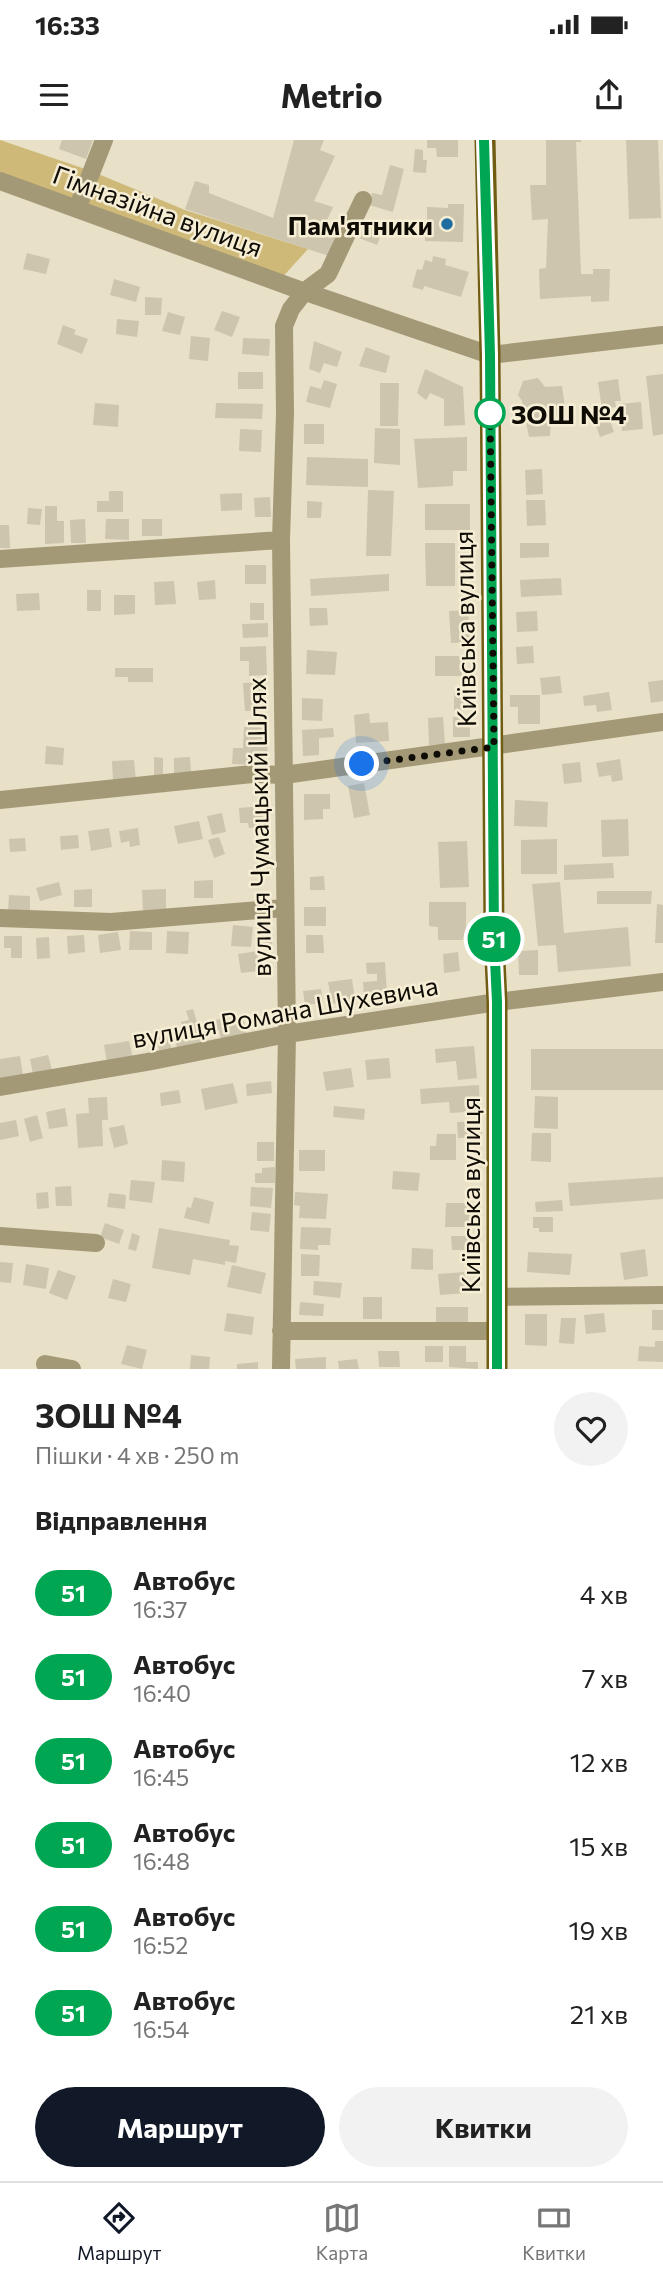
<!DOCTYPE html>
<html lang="uk">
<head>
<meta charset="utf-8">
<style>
  body { margin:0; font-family:Commissioner,sans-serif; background:#f2f2f2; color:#222; height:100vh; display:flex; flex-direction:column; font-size:26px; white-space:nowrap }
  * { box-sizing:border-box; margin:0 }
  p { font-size:23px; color:#767676 }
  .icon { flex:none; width:38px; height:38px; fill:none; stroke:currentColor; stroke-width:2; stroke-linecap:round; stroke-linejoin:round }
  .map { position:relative; height:1229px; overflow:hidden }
  .sheet { display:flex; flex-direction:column; background:#fff; flex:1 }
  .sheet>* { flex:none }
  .badge { padding:0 14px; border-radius:23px; font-size:24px; line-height:46px }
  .you { position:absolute; width:35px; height:35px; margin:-18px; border:5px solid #fff; border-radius:50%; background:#1a73e8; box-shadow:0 0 0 10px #1a73e833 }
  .map>.badge { position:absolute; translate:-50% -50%; box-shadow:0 0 0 4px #fff }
  h2 { padding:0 35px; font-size:26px; line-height:63px }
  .round { display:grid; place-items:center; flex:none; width:74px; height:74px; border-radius:37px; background:#f2f2f2 }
  .summary { display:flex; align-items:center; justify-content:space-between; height:119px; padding:0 35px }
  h1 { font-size:33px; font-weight:700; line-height:52px }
  .action { display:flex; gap:14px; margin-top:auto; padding:14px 35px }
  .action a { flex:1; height:80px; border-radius:42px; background:#111827; color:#fff; font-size:28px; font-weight:700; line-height:80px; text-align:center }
  .action a+a { background:#f2f2f2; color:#222 }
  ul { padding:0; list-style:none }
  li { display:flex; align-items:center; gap:21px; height:84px; padding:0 35px }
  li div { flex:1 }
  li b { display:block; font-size:26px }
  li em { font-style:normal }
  li .badge { min-width:77px; font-weight:700; text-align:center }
  .status { display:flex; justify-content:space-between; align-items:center; height:49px; padding:0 35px; background:#fff; direction:ltr }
  .status svg { height:19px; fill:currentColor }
  header { display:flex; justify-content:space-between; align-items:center; height:91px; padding:0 35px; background:#fff; font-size:32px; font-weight:700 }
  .tab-bar { display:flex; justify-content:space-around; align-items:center; height:98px; border-top:2px solid #e0e0e0; background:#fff; font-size:19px; color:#767676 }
  .tab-bar a { display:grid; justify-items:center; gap:4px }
  .tab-bar .active { color:#111827 }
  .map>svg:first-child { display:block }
  .green { fill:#ceb978 }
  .building { fill:#cdc5ad }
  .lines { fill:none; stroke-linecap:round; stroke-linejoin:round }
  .minor { stroke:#a49977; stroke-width:18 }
  .major { stroke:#715d12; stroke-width:21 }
  .line-casing { stroke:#fff; stroke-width:16 }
  .line { stroke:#00a651; stroke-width:10 }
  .walk { stroke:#0f0c05; stroke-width:7; stroke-dasharray:0 12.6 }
  .poi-dot { fill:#206da0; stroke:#f5edd4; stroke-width:2.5 }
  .stop-dot { fill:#fff; stroke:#00a651; stroke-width:3.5 }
  .labels { text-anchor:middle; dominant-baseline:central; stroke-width:5; stroke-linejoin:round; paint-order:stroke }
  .street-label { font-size:26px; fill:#0f0c05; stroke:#f5edd4 }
  .poi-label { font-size:26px; font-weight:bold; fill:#0f0c05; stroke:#f5edd4; text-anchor:end }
  .stop-label { font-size:26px; font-weight:bold; fill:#0f0c05; stroke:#f5edd4; text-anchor:start }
</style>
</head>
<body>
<div class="status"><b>16:33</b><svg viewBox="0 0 49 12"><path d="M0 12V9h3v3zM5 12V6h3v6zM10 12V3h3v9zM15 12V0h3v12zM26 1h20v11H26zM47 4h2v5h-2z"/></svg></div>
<header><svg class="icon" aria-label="menu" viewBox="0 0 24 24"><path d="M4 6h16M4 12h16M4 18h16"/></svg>Metrio<svg class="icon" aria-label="share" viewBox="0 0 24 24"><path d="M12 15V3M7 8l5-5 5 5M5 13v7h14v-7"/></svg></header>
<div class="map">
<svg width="663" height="1229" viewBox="0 0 663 1229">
  <rect width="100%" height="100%" fill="#e8e0c7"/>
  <path class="green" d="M 0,0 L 91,31 L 185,70 L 308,109 L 279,141 L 0,41 Z"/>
  <path class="building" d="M 62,0 L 93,0 L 86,19 L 59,9 Z
    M 294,0 L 324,0 L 320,10 L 335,16 L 314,61 L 333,67 L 322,92 L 339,96 L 332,117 L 185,69 L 195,41 L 209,45 L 209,53 L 273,78 Z
    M 427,0 L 458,0 L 458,17 L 437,17 L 436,8 L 427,8 Z
    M 546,0 L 581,0 L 581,2 L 576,2 L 581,134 L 593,134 L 593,129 L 610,129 L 609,161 L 591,162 L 591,156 L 540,159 L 539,129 L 546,128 L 548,79 L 532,80 L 530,45 L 546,45 Z
    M 626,0 L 658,0 L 661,78 L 629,79 Z
    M 415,9 L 423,10 L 423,20 L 427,20 L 426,33 L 413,32 Z
    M 390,25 L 404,29 L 393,72 L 369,65 L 372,53 L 382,55 Z
    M 448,64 L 464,64 L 463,102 L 425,101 L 425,88 L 432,88 L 432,80 L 427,80 L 427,67 L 448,68 Z
    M 364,85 L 382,92 L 377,105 L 359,98 Z
    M 27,113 L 50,119 L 46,134 L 23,129 Z
    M 433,116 L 446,119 L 445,125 L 469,132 L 461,157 L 424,146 L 423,150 L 412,147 L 417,129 L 422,130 L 425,120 L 432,122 Z
    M 114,139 L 140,147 L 136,162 L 110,155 Z
    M 145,157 L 162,158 L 161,175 L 145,175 Z
    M 222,171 L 240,177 L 232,197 L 214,190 Z
    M 168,172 L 185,177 L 180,195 L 162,191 Z
    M 117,179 L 139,181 L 137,197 L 116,194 Z
    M 63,185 L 76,190 L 74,194 L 88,199 L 82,214 L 57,204 Z
    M 191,196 L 210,198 L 208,221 L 189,219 Z
    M 243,198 L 270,199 L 269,216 L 242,214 Z
    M 314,201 L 342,212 L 337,227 L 324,223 L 320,233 L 309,229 Z
    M 366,207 L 390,216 L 386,233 L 359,226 Z
    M 425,229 L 463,247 L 465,285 L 444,286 L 444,259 L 430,253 L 426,260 L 417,253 Z
    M 238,232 L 263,232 L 263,249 L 238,249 Z
    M 663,234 L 663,294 L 653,296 L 646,236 Z
    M 538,238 L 545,247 L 562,246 L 566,275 L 551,278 L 550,296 L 529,297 L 522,261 L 518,255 L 523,241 Z
    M 618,239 L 621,261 L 615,261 L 616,267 L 602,269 L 598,242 Z
    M 324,240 L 337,244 L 330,268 L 306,262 L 310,246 L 321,249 Z
    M 380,243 L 399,243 L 398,286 L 380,286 Z
    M 641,262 L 643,289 L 622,291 L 620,264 Z
    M 95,263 L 119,265 L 118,287 L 93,285 Z
    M 216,263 L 263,264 L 262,279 L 215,278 Z
    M 608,275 L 614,292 L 600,297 L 594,280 Z
    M 304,284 L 324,284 L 324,304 L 304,304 Z
    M 375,288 L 400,289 L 400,325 L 374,323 Z
    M 240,289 L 262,290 L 261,312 L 239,311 Z
    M 467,297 L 467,331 L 453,331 L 453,346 L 418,348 L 414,299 Z
    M 307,317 L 368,319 L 368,347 L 306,345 Z
    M 542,329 L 543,354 L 526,355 L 525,330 Z
    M 368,350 L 394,351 L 391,416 L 366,416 Z
    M 109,351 L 123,351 L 123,372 L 97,372 L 97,361 L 109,361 Z
    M 242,353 L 242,370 L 221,371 L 220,354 Z
    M 270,357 L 271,377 L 255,377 L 254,358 Z
    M 526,360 L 545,360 L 546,385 L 527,386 Z
    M 307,361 L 322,362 L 321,378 L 307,378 Z
    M 425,364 L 470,364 L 470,390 L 425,390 Z
    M 45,366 L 57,366 L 57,381 L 64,381 L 64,403 L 45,404 Z
    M 28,368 L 42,369 L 40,385 L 27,384 Z
    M 85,379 L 86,403 L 71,403 L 70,380 Z
    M 106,379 L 129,379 L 129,400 L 105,399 Z
    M 142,379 L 162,379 L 162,396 L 142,396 Z
    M 0,385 L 9,385 L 10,408 L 0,408 Z
    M 425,403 L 455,403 L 455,446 L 426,446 Z
    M 520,403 L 549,403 L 549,417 L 520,418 Z
    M 245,425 L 266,425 L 266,444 L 245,444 Z
    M 389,434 L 389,451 L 311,456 L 310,439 Z
    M 561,438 L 562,455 L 521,457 L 520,440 Z
    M 215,440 L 216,459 L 199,460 L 197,442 Z
    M 174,441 L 176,464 L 155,465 L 154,442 Z
    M 87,450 L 101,450 L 101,471 L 87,471 Z
    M 39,453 L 40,470 L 17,471 L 16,454 Z
    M 114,455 L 135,455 L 135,474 L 114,475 Z
    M 250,463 L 264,463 L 264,480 L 250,480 Z
    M 309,468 L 327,468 L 328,485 L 310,486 Z
    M 468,470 L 470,502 L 451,503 L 449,471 Z
    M 537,471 L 538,491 L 517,492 L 516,472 Z
    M 268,483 L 268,497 L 243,498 L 242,484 Z
    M 266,506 L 267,535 L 249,536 L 249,521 L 240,521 L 240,507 Z
    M 533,506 L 534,523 L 517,524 L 516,507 Z
    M 307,510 L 337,512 L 335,535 L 306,534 Z
    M 435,516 L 462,516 L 462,536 L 435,536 Z
    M 115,528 L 153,528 L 153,542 L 128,542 L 128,537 L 115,537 Z
    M 560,536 L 562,553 L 542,555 L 540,538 Z
    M 663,540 L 663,561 L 651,563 L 648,542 Z
    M 263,542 L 264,570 L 245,571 L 243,543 Z
    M 473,552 L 474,569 L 454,570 L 454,553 Z
    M 609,552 L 612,570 L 597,572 L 596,565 L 584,566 L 583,556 Z
    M 510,555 L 540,555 L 540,584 L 518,584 L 518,567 L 510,567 Z
    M 302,558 L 323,559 L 322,581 L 302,580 Z
    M 369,573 L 370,583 L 388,582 L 389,601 L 356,603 L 354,575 Z
    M 443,577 L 445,604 L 429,605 L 428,578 Z
    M 453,577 L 470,577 L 470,597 L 453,597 Z
    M 244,587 L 268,588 L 267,625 L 232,624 L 233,608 L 243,608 Z
    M 333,588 L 334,597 L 319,598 L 319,615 L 303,616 L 302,590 Z
    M 46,606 L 64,608 L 63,625 L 45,624 Z
    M 154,617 L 163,618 L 163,635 L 154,635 Z
    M 190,617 L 191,632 L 174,633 L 174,618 Z
    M 620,619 L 623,640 L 612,642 L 611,635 L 599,637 L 596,623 Z
    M 134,620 L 136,640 L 113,641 L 112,621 Z
    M 580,622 L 582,642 L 564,644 L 562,624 Z
    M 364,643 L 370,675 L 354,678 L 348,646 Z
    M 304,654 L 330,654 L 330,669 L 323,669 L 323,679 L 304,680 Z
    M 515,660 L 548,662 L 547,687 L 514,686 Z
    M 261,666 L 263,678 L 257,678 L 258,687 L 249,688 L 248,683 L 240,683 L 239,668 Z
    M 222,673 L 226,692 L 212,695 L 207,676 Z
    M 628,679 L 629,716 L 602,717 L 601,680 Z
    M 199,681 L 203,699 L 178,704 L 174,686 Z
    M 109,688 L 112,707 L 91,711 L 88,691 Z
    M 138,688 L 140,705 L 130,707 L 129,701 L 121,703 L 119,691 Z
    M 78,695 L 79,708 L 61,710 L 60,696 Z
    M 219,697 L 225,714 L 214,718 L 208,700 Z
    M 25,698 L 26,711 L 10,712 L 9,699 Z
    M 557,699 L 557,734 L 521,734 L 521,700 Z
    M 467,701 L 469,747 L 440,748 L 438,702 Z
    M 613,723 L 614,738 L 564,740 L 564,725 Z
    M 324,736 L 325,750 L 310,750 L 310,737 Z
    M 213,740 L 213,758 L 194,758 L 194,741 Z
    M 59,742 L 62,755 L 40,761 L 36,748 Z
    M 560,742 L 564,793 L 628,787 L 631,826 L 558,832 L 556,805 L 538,806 L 532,744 Z
    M 92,749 L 92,767 L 74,767 L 74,750 Z
    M 166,749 L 166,772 L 143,773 L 142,750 Z
    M 597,751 L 652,751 L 651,764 L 597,764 Z
    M 9,755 L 30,756 L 30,772 L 8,772 Z
    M 429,762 L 466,762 L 466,800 L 438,800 L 438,787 L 429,786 Z
    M 657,764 L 663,765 L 663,803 L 655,803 Z
    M 304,767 L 326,767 L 326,786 L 304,786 Z
    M 233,785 L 253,787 L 251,807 L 231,806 Z
    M 257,788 L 273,790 L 272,805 L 255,803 Z
    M 130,791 L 152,792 L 152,810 L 129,810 Z
    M 167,791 L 189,792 L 188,814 L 166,813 Z
    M 118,792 L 121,810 L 100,813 L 98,795 Z
    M 84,795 L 85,812 L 68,814 L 67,796 Z
    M 306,795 L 323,795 L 324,813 L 306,813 Z
    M 4,796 L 22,796 L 22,818 L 11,818 L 11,808 L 4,808 Z
    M 49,797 L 50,818 L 37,819 L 36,798 Z
    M 538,810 L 538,835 L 519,835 L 518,811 Z
    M 257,811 L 259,831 L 241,833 L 238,814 Z
    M 458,812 L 460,831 L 444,833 L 443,814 Z
    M 385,822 L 387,855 L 364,856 L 363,842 L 377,841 L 377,834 L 367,834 L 366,823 Z
    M 352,839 L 355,860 L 332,864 L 328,842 Z
    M 321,849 L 323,863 L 305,865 L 303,851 Z
    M 193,869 L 204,905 L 178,912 L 174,895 L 183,892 L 181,882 L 189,880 L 186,871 Z
    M 228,878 L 229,883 L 244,881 L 247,896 L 221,901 L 219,890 L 216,890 L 214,880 Z
    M 168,895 L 172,911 L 160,914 L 156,898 Z
    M 129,901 L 133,919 L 107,923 L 104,905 Z
    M 474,906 L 477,938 L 458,940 L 456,921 L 436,923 L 435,909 Z
    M 531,909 L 663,909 L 663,950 L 531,950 Z
    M 48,915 L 52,930 L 33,934 L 30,919 Z
    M 20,916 L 23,935 L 0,939 L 0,919 Z
    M 389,918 L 391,938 L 367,940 L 365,920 Z
    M 351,928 L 354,947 L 326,951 L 323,932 Z
    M 271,941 L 272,953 L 247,956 L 246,944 Z
    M 233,943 L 238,963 L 205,970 L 201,949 Z
    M 479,945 L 480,971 L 450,973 L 449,962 L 421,964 L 420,949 Z
    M 179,950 L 181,963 L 161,966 L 160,953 Z
    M 535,956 L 558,957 L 558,989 L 534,988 Z
    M 107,957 L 108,980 L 102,980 L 103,1006 L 78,1008 L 76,974 L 89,973 L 88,958 Z
    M 334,966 L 365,969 L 364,980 L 333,977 Z
    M 65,968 L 68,986 L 49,989 L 46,972 Z
    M 37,975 L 43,998 L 30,1002 L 24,979 Z
    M 16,980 L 19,996 L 0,1000 L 0,983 Z
    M 481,981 L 482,997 L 458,998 L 457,982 Z
    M 124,985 L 128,1004 L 114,1008 L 109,988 Z
    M 532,993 L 551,993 L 551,1022 L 531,1021 Z
    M 437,994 L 456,994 L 456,1020 L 430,1020 L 430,1006 L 436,1006 Z
    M 257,1002 L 274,1002 L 274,1021 L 257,1021 Z
    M 299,1010 L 325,1010 L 325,1031 L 299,1031 Z
    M 162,1020 L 185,1022 L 184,1042 L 161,1040 Z
    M 275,1027 L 275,1043 L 255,1043 L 255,1033 L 262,1033 L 262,1028 Z
    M 393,1031 L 420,1033 L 418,1051 L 392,1049 Z
    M 663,1037 L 663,1059 L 570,1066 L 568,1043 Z
    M 131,1040 L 155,1042 L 152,1063 L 129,1060 Z
    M 71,1046 L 72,1066 L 56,1066 L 55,1047 Z
    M 251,1047 L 273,1048 L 271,1068 L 250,1066 Z
    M 48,1052 L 49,1068 L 37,1069 L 36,1053 Z
    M 295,1052 L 328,1054 L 326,1079 L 299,1078 L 300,1066 L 294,1065 Z
    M 109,1053 L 126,1055 L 125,1069 L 107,1067 Z
    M 194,1057 L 214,1062 L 209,1084 L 184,1078 L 187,1067 L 191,1068 Z
    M 562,1060 L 563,1071 L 536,1072 L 535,1062 Z
    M 446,1063 L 471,1063 L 470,1087 L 445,1087 Z
    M 252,1072 L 271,1074 L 269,1092 L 250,1090 Z
    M 533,1077 L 553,1077 L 553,1092 L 539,1092 L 539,1088 L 533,1088 Z
    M 105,1083 L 124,1090 L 119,1104 L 100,1097 Z
    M 301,1087 L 331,1088 L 330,1105 L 318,1105 L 318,1110 L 300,1109 Z
    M 159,1088 L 230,1100 L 229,1105 L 239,1106 L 236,1123 L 225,1121 L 225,1125 L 193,1119 L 190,1135 L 152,1128 Z
    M 132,1093 L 140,1096 L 136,1111 L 128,1109 Z
    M 451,1096 L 472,1096 L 473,1110 L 452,1110 Z
    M 412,1108 L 433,1109 L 433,1130 L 411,1129 Z
    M 645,1109 L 648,1136 L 624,1140 L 620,1113 Z
    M 528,1112 L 572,1114 L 570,1135 L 527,1132 Z
    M 301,1114 L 320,1115 L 319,1136 L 301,1136 Z
    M 0,1122 L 13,1123 L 11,1143 L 0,1142 Z
    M 26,1124 L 49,1128 L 46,1149 L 23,1145 Z
    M 232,1125 L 266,1133 L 261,1154 L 227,1147 Z
    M 58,1130 L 76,1136 L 67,1160 L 49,1153 Z
    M 465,1132 L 467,1153 L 440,1155 L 438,1134 Z
    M 113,1139 L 131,1144 L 126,1162 L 108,1158 Z
    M 314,1141 L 342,1143 L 340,1158 L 313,1155 Z
    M 363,1157 L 382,1157 L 382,1179 L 363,1179 Z
    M 300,1162 L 324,1164 L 323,1176 L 299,1175 Z
    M 436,1167 L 468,1167 L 468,1182 L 436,1183 Z
    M 652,1170 L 663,1170 L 663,1190 L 652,1190 Z
    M 227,1173 L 254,1177 L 252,1195 L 224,1191 Z
    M 604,1173 L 606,1192 L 586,1194 L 584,1175 Z
    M 525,1174 L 547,1174 L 547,1206 L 525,1205 Z
    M 561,1178 L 576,1178 L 574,1204 L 559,1203 Z
    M 655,1201 L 663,1201 L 663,1222 L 638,1221 L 639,1206 L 655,1207 Z
    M 127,1205 L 147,1210 L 142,1229 L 121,1224 Z
    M 425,1206 L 443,1206 L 443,1222 L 425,1222 Z
    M 449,1206 L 466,1206 L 466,1222 L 478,1222 L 478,1229 L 449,1227 Z
    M 378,1211 L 399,1211 L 400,1227 L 379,1227 Z
    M 191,1215 L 210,1217 L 209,1229 L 190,1229 Z
    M 326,1217 L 326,1229 L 296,1229 L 295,1219 Z
    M 357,1219 L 359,1229 L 339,1229 L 338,1221 Z
    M 258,1222 L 258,1229 L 237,1229 L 237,1224 Z"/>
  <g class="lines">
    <path class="minor" d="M 0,41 L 294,148 L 490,215 L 663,195
      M 77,69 L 104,0
      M 0,419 L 281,400
      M 0,660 L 252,634 L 284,635 L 663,582
      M 0,778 L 111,782 L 284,768
      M 0,947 L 147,922 L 287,894 L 497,862 L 663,842
      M 0,1096 L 96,1103
      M 497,1157 L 663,1155
      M 281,1191 L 497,1191
      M 45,1224 L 72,1229
      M 281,1229 L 287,894 L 281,400 L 285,273 L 284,186 L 291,169 L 305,151 L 328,134 L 363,60"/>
    <path class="major" d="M 485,0 L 490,215 L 494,798 L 497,862 L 497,1229"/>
  </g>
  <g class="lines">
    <g class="line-casing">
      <path id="line" d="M 484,0 L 490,215 L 494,799 L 497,862 L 497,1229"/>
    </g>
    <use href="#line" class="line"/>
    <path class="walk" d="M 362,624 L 494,607 L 490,270 L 490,273"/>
  </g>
  <circle class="poi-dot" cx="447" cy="84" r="7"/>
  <circle class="stop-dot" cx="490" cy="273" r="14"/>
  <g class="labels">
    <g class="street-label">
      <text transform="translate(158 70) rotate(20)">Гімназійна вулиця</text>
      <text transform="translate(464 489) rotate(-91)">Київська вулиця</text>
      <text transform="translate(258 687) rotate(-91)">вулиця Чумацький Шлях</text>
      <text transform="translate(285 871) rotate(-10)">вулиця Романа Шухевича</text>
      <text transform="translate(469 1055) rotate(-90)">Київська вулиця</text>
    </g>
    <g class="poi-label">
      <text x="433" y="84">Пам'ятники</text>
    </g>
    <g class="stop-label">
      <text x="511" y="273">ЗОШ №4</text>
    </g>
  </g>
</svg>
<div class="you" style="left:362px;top:624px"></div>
<b class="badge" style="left:494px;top:799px;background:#00a651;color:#fff">51</b>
</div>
<section class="sheet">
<div class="summary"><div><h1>ЗОШ №4</h1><p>Пішки · 4 хв · 250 m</p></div><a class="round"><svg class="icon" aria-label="heart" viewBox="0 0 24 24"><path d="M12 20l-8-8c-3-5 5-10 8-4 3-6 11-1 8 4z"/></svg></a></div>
<h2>Відправлення</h2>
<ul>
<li><span class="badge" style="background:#00a651;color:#fff">51</span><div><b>Автобус</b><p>16:37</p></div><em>4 хв</em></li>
<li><span class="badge" style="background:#00a651;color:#fff">51</span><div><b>Автобус</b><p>16:40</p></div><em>7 хв</em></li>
<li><span class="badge" style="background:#00a651;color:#fff">51</span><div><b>Автобус</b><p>16:45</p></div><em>12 хв</em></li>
<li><span class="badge" style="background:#00a651;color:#fff">51</span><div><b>Автобус</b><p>16:48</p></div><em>15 хв</em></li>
<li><span class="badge" style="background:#00a651;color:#fff">51</span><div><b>Автобус</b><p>16:52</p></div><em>19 хв</em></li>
<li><span class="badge" style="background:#00a651;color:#fff">51</span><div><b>Автобус</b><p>16:54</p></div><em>21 хв</em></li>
</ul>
<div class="action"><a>Маршрут</a><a>Квитки</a></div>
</section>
<nav class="tab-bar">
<a class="active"><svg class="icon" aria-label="directions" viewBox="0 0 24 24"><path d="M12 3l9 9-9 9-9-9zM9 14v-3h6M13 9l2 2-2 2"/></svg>Маршрут</a>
<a><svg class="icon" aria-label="map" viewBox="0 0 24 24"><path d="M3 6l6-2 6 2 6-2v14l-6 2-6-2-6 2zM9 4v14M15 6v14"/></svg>Карта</a>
<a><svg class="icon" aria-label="tickets" viewBox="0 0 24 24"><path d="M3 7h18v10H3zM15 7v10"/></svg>Квитки</a>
</nav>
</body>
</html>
